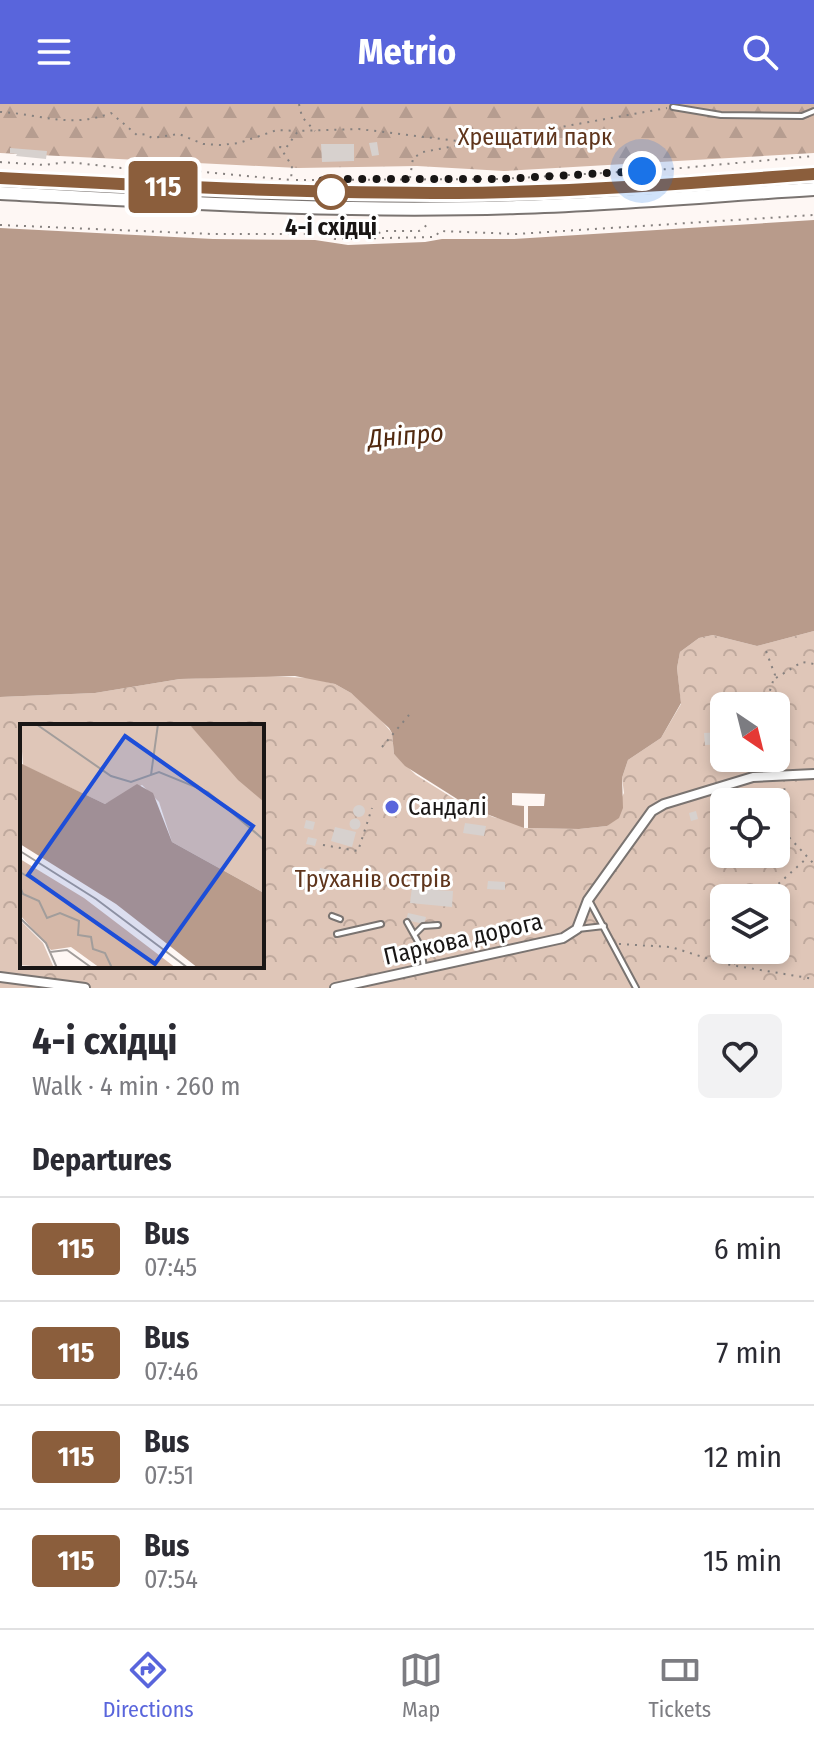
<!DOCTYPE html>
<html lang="en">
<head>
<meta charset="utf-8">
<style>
  body { margin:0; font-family:"Fira Sans Condensed",sans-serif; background:#f2f2f3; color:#2b2b33; height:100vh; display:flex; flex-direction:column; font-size:30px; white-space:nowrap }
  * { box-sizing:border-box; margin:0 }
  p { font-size:26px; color:#7c7c81 }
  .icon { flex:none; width:44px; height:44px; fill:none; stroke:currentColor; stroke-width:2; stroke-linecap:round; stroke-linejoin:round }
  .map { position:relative; height:884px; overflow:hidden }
  .drawer { display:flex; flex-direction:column; background:#fff; flex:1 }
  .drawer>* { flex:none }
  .badge { padding:0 16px; border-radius:6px; font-size:28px; line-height:52px }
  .needle { width:52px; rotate:145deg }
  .controls { position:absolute; left:710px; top:588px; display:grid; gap:16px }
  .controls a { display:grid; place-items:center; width:80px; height:80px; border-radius:12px; background:#fff; box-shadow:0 4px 12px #0003; font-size:40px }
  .you { position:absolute; width:40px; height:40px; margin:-20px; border:6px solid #fff; border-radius:50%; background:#1a73e8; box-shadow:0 0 0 12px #1a73e833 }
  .map>.badge { position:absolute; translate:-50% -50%; box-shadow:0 0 0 4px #fff }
  h2 { padding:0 32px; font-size:30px; line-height:72px }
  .round { display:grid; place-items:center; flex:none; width:84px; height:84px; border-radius:12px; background:#f2f2f3 }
  .overview { display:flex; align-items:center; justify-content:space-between; height:136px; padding:0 32px }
  h1 { font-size:38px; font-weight:700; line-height:60px }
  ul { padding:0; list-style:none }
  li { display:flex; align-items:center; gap:24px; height:104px; padding:0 32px; border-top:2px solid #e1e1e2 }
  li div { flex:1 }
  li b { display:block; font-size:30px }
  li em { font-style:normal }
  li .badge { min-width:88px; font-weight:700; text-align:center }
  header { display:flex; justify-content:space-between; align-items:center; height:104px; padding:0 32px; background:#5965dc; color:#fff; font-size:36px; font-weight:700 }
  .tab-bar { display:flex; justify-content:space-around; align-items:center; height:112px; border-top:2px solid #e1e1e2; background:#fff; font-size:22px; color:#7c7c81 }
  .tab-bar a { display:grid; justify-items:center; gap:4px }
  .tab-bar .current { color:#5965dc }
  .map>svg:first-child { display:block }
  .forest { fill:url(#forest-firs) }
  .park { fill:url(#park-crowns); fill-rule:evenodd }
  .water { fill:#b89b8b }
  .pier { fill:#fef7f4 }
  .building { fill:#d7d1ce }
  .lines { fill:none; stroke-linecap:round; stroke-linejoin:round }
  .service-casing { stroke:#7a7471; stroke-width:8 }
  .minor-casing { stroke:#7a7471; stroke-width:12 }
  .primary-casing { stroke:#7a7471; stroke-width:16 }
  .path { stroke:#86817f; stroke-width:2; stroke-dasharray:2 6; stroke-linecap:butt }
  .service { stroke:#fff; stroke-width:4 }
  .minor { stroke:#fff; stroke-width:8 }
  .primary { stroke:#fff; stroke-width:12 }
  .line-casing { stroke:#fff; stroke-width:18 }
  .line { stroke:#8b5e3c; stroke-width:12 }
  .walk { stroke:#191615; stroke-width:8; stroke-dasharray:0 14.4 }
  .stop-dot { fill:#fff; stroke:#8b5e3c; stroke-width:4 }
  .poi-dot { fill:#5965dc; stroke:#fff; stroke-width:3 }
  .labels { text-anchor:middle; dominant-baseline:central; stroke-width:6; stroke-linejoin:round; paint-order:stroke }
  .park-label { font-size:24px; fill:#5f351c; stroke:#fff }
  .stop-label { font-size:24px; font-weight:bold; fill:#191615; stroke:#fff }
  .poi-label { font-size:24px; fill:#191615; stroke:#fff; text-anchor:start }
  .street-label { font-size:24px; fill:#191615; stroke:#fff }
  .water-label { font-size:26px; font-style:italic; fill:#51290f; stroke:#fff }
  .inset-road { fill:none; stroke:#a29d9b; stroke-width:2 }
  .view { fill:#1d4ed8; fill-opacity:0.15; stroke:#1d4ed8; stroke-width:4 }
  .inset-edge { fill:none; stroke:#191615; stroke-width:4 }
</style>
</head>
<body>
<header><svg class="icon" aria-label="menu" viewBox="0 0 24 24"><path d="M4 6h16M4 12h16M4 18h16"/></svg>Metrio<svg class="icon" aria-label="search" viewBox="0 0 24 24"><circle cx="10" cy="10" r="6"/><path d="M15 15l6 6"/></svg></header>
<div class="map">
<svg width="814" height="884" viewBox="0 0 814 884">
  <defs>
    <pattern id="forest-firs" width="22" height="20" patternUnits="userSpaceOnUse" patternTransform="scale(2)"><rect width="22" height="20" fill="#d5b8a8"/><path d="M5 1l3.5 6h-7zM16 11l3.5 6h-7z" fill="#b69d90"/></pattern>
    <pattern id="park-crowns" width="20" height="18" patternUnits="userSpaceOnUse" patternTransform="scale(2)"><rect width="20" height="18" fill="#dfc6b8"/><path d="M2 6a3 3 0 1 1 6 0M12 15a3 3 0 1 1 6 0" fill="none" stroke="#bfa99d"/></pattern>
  </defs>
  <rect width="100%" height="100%" fill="#fef7f4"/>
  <path class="forest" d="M 0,0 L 814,0 L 814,49 L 504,67 L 417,62 L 298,64 L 0,49 Z"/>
  <path class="park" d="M 814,527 L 814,884 L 0,884 L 0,593 L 95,589 L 180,575 L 266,572 L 311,574 L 335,580 L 351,589 L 374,608 L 392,629 L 394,650 L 416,671 L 456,696 L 493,713 L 511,717 L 524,724 L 579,725 L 607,722 L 624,689 L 622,674 L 628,656 L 661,634 L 681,600 L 677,564 L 680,548 L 699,534 L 713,531 L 757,542 ZM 724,602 L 776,602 L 776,654 L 724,654 ZM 22,622 L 262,622 L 262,862 L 22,862 ZM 724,698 L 776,698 L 776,750 L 724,750 ZM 724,794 L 776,794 L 776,846 L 724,846 Z"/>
  <path class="water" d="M 814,116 L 814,527 L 757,542 L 713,531 L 699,534 L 680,548 L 677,564 L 681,599 L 661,634 L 628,656 L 622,674 L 623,704 L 619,714 L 607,722 L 579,725 L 524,724 L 473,705 L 405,662 L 394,650 L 392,629 L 389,624 L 351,589 L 335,580 L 295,572 L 180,575 L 95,589 L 0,593 L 0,124 L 213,135 L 315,136 L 348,141 L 425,138 L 442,135 L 514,135 Z"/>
  <path class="pier" d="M 512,689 L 545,690 L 544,702 L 528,702 L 528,724 L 524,724 L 524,702 L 512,701 Z"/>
  <path class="building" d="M 377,38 L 379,51 L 372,52 L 369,39 Z
    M 321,40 L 354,40 L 354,57 L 322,58 Z
    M 10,44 L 47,47 L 46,55 L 16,52 L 17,50 L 10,49 Z
    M 724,628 L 724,640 L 705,641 L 704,629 Z
    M 724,650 L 724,654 L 738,654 L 739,659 L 714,660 L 713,651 Z
    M353 707a6 6 0 1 1 12 0a6 6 0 1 1-12 0Z
    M 696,707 L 698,715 L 691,717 L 689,709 Z
    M349.5 720a5.5 5.5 0 1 1 11 0a5.5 5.5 0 1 1-11 0Z
    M 306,716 L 315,718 L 313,726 L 304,724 Z
    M 465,719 L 486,722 L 484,732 L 463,729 Z
    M 335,723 L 356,728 L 352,743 L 331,737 Z
    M 308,733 L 317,735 L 315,742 L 306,740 Z
    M 320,764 L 339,768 L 337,778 L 318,774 Z
    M 413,775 L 438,778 L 437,786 L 453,787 L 452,803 L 410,799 Z
    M 488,777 L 505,778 L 505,786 L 487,785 Z
    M 408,809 L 426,813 L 424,820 L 406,816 Z"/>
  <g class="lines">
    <g class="service-casing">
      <path id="service" d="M 673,3 L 721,11 L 802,12 L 814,7
        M 759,654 L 780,670
        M 590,798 L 636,884
        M 332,812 L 340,815
        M 407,818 L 421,843 L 424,864
        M 578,825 L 604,822
        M 416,829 L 423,822 L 438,821
        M 337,830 L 381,820"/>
    </g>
    <g class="minor-casing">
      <path id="minor" d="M 0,873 L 85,884
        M 335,884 L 563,834 L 577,825 L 588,796 L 652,707 L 664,700 L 753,673 L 814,670"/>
    </g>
    <g class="primary-casing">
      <path id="primary" d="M 0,74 C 152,82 303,89 456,89 C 575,88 695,78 814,70
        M 0,89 C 172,98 344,109 517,103 C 616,100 715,91 814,85"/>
    </g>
    <path class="path" d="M 299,0 L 302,13 L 315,27
      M 0,8 C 42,10 70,25 111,9 L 137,31 L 146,30 L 152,34 L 179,30 L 203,40 L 221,41 L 239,39 L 277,26 L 297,27
      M 477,38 L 667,4
      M 0,58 L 44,61 L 68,58 L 121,64 L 149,63 L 291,76 L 292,62 L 280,43 L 286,44 L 298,27 L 359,25 L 474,39
      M 410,74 L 413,54 L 423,48 L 471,39
      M 296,76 L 501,75 L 670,65 L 814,52
      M 0,121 L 212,130 L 329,130 L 335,135 L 435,133 L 440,127 L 516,130 L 814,111
      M 371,132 L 384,127 L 419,127 L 431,118
      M 776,574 L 802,558 L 814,560
      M 765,602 L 775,571 L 766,547
      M 382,643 L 409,611
      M 732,689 L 761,698
      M 473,705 L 480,690
      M 776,705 L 781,711 L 787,731 L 814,760
      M 781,710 L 785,681
      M 323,741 L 358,747 L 372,704
      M 772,794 L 776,782 L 807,754
      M 619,840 L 671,843 L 725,860 L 814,875
      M 734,860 L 746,846"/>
    <use href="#service" class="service"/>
    <use href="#minor" class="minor"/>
    <use href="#primary" class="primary"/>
  </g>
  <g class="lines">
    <g class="line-casing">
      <path id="line" d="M 0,74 C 152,82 303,89 456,89 C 575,88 695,79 814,70"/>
    </g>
    <use href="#line" class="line"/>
    <path class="walk" d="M 331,88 L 321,75 L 501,75 L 642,67"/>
  </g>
  <circle class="stop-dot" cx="331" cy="88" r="16"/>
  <circle class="poi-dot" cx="392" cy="703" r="8"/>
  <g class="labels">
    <g class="park-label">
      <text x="535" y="33">Хрещатий парк</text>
      <text x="373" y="775">Труханів острів</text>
    </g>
    <g class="stop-label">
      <text x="331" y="123">4-і східці</text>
    </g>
    <g class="poi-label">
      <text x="408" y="703">Сандалі</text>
    </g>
    <g class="street-label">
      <text transform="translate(463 835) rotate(-13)">Паркова дорога</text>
    </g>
    <g class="water-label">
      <text transform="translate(406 332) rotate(-5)">Дніпро</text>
    </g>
  </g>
  <g transform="translate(20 620)">
    <rect width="244" height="244" fill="#fef7f4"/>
    <path d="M 0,135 L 64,174 L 156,244 L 80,244 L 51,223 L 31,226 L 0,191 Z" fill="#d5b8a8"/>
    <path d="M 0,0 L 169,0 L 244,78 L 244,169 L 152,118 L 139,78 L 122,61 L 85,80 L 3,41 ZM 0,196 L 23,219 L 34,244 L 0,241 Z" fill="#dfc6b8"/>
    <path d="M 169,0 L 244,0 L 244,78 L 218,56 ZM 0,39 L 85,80 L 117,60 L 133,69 L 152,118 L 244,169 L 244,244 L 178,244 L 96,180 L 0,120 Z" fill="#b89b8b"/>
    <path class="inset-road" d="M 16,0 L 91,52 L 111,58 L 139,48 L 188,68 L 244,116M 131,51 L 138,0M 0,127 L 76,175 L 168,244M 0,148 L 30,166M 0,163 L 3,170 L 19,177 L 27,194 L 40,189 L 59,197 L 58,211 L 71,213 L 73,225 L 85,229 L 92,244M 0,194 L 26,219 L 37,244M 30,228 L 47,226 L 72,244"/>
    <path class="view" d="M 105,12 L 233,102 L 135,240 L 8,151 Z"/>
    <rect width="244" height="244" class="inset-edge"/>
  </g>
</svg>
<div class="controls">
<a><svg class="needle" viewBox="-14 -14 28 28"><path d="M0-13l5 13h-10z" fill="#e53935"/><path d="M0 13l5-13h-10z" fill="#7c7c81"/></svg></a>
<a><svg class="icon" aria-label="locate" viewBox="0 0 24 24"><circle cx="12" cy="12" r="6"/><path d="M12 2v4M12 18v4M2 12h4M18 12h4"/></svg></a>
<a><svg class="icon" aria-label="layers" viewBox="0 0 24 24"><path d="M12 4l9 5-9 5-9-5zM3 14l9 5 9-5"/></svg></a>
</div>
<div class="you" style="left:642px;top:67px"></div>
<b class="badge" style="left:163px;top:83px;background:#8b5e3c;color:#fff">115</b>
</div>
<section class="drawer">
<div class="overview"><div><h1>4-і східці</h1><p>Walk · 4 min · 260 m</p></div><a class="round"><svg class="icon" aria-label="heart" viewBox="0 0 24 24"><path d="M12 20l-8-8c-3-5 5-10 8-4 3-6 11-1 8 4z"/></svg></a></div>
<h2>Departures</h2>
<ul>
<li><span class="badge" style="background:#8b5e3c;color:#fff">115</span><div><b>Bus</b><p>07:45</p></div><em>6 min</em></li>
<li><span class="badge" style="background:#8b5e3c;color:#fff">115</span><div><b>Bus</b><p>07:46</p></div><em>7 min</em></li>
<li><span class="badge" style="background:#8b5e3c;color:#fff">115</span><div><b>Bus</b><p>07:51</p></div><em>12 min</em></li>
<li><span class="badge" style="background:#8b5e3c;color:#fff">115</span><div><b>Bus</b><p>07:54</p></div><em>15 min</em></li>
</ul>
</section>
<nav class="tab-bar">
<a class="current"><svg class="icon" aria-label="directions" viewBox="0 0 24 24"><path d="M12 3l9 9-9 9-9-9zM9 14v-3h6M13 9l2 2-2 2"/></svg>Directions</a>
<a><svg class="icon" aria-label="map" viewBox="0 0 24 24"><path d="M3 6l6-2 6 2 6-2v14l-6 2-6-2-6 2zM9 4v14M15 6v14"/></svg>Map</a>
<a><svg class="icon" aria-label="tickets" viewBox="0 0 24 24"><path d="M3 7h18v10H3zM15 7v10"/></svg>Tickets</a>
</nav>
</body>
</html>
